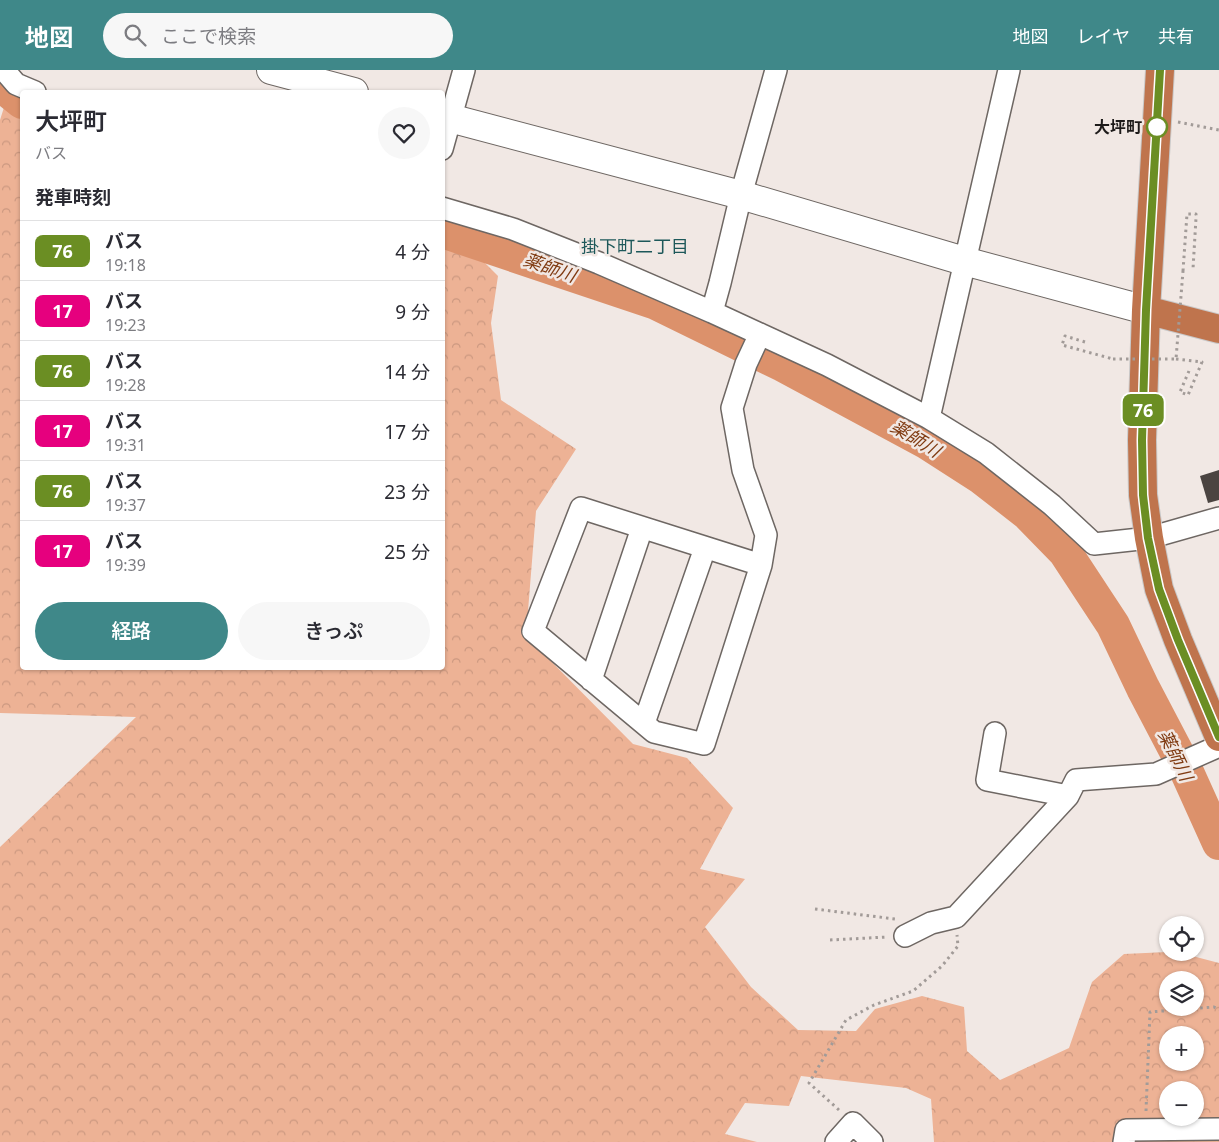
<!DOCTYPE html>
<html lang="ja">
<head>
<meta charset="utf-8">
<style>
  body { margin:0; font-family:"Noto Sans","Noto Sans JP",sans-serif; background:#f7f7f7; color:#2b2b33; height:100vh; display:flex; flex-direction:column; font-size:19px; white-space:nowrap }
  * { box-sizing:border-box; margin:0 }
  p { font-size:16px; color:#7c7c81 }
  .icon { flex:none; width:28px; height:28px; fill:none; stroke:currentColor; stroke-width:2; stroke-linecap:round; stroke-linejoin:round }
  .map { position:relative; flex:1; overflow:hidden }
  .details { position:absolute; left:20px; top:20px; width:425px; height:580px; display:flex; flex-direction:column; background:#fff; border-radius:5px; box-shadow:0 1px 4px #0004 }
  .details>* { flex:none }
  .badge { padding:0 10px; border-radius:8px; font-size:18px; line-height:32px }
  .tools { position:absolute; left:1159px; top:846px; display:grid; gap:10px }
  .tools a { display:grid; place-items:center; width:45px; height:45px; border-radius:50%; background:#fff; box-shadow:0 1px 4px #0004; font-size:25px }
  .map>.badge { position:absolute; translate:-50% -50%; box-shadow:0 0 0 2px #fff }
  h2 { padding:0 15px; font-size:19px; line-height:45px }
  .round { display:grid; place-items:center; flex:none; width:52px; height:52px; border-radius:26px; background:#f7f7f7 }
  .head { display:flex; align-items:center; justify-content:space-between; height:85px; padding:0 15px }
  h1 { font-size:24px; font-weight:600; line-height:38px }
  .action { display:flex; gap:10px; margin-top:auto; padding:10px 15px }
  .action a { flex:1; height:58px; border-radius:30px; background:#3f8889; color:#fff; font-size:20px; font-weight:600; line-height:58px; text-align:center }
  .action a+a { background:#f7f7f7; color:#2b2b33 }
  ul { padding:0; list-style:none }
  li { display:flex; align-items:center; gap:15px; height:60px; padding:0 15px; border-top:1px solid #e1e1e2 }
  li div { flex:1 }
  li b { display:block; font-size:19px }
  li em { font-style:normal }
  li .badge { min-width:55px; font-weight:700; text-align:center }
  header { display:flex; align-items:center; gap:30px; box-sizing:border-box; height:70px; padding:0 25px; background:#3f8889; color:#fff }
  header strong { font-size:24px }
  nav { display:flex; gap:28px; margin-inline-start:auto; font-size:18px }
  .search { width:350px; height:45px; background:#f7f7f7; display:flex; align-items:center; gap:12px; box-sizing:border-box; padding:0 18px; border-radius:28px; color:#7c7c81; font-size:19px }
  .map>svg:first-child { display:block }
  .forest { fill:url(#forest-crowns); fill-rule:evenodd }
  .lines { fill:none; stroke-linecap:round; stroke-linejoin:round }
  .river { stroke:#dc916b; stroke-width:34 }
  .building { fill:#4b4441 }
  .street-casing { stroke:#6e6763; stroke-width:24 }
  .secondary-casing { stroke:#6e6763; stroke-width:30 }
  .highway-casing { stroke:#c9c8c8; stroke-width:30 }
  .path { stroke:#a29b98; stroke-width:3; stroke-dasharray:2.5 4; stroke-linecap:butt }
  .street { stroke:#fff; stroke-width:21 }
  .secondary { stroke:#fff; stroke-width:28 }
  .highway { stroke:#bf744d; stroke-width:28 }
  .path-bridge { stroke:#a29b98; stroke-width:3; stroke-dasharray:2.5 4; stroke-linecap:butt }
  .line-casing { stroke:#fff; stroke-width:11 }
  .line { stroke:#6b8e23; stroke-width:8 }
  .stop-dot { fill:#fff; stroke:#6b8e23; stroke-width:2.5 }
  .labels { text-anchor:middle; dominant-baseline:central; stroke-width:5; stroke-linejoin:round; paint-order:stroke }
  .stop-label { font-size:16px; font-weight:bold; fill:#1e1b1a; stroke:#f1e8e4; text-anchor:end }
  .neighbourhood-label { font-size:18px; fill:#1d585a; stroke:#f1e8e4 }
  .water-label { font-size:18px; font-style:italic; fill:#803b12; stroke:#f1e8e4 }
</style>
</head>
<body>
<header>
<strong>地図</strong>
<div class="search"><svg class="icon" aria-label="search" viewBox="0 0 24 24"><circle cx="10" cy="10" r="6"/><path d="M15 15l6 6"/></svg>ここで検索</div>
<nav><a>地図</a><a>レイヤ</a><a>共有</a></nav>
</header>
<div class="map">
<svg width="1219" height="1072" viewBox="0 0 1219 1072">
  <defs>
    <pattern id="forest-crowns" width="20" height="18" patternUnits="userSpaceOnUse" patternTransform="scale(1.25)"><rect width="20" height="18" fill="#edb295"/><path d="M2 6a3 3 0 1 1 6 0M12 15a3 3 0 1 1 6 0" fill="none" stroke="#cb9880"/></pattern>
  </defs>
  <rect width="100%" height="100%" fill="#f1e8e4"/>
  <path class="forest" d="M 7,28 L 22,32 L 22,598 L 442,598 L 443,169 L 469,177 L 498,206 L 491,253 L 501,330 L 576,379 L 536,441 L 526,566 L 633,674 L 687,688 L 733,738 L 700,799 L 745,809 L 705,857 L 751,917 L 798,960 L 856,961 L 875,939 L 922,926 L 964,937 L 967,981 L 1000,1010 L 1069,978 L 1092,912 L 1124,884 L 1167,882 L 1168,882 L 1181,883 L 1219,893 L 1219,1072 L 934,1072 L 931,1029 L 906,1018 L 801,1006 L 789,1036 L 745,1033 L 725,1064 L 757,1072 L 0,1072 L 0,777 L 136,647 L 0,643 L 0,50 ZM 1168,910 L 1195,910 L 1195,938 L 1168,938 ZM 1168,965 L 1195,965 L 1195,992 L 1168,992 ZM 1168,1020 L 1195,1020 L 1195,1048 L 1168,1048 Z"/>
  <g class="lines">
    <path class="river" d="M 0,13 L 5,18 L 22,32
      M 442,161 L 656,233 L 783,295 L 926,372 L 982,408 L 1027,443 L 1065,482 L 1113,555 L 1143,618 L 1186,700 L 1219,773"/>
  </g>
  <path class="building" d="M 1219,400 L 1219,430 L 1208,433 L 1200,406 Z"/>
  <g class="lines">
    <g class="street-casing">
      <path id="street" d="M 4,0 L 16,14 L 35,22
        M 442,79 L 464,0
        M 442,138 L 513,159 L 599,193 L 712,242 L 827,295 L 929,348 L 986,383 L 1052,435 L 1094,474 L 1149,468 L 1219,448
        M 712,242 L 720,213 L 741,125 L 776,0
        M 760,264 L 746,294 L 732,338 L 743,400 L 766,465 L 761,495 L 704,674 L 654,662 L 533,561 L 581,438 L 761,495
        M 929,348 L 1009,0
        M 591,610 L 642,458
        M 644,653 L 705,478
        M 995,663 L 987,710 L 1068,726
        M 905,866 L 931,853 L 956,847 L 1068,726 L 1076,710 L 1156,704 L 1219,676
        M 836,1072 L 853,1053 L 872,1072
        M 1124,1072 L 1126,1060 L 1219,1059"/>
    </g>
    <g class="secondary-casing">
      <path id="secondary" d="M 271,0 L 354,22
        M 442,46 L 741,125 L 964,191 L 1146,240"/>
    </g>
    <g class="highway-casing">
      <path id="highway" d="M 1160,0 L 1146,240 L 1142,370 L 1143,425 L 1149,468 L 1159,519 L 1178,570 L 1219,667
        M 1146,240 L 1219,259"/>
    </g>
    <path class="path" d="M 1178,52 L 1219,60
      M 1183,201 L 1187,144 L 1196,144 L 1196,148 L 1193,199
      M 1085,272 L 1065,266 L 1062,275 L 1113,289
      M 1176,289 L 1202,292 L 1188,325 L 1180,322 L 1189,301
      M 815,839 L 895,849
      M 830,870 L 887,867
      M 839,1040 L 809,1013 L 846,950 L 874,935 L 913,921 L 942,896 L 958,876 L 957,865
      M 1146,1041 L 1150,942 L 1214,937 L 1219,940"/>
    <use href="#street" class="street"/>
    <use href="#secondary" class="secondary"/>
    <use href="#highway" class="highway"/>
    <path class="path-bridge" d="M 1113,289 L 1176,289 L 1183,201"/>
  </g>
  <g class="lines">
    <g class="line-casing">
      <path id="line" d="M 1160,0 L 1146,240 L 1142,370 L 1143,425 L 1148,468 L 1159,519 L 1178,570 L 1219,667"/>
    </g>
    <use href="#line" class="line"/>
  </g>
  <circle class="stop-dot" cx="1157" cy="57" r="10"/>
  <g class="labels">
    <g class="stop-label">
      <text x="1142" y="57">大坪町</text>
    </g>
    <g class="neighbourhood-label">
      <text x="635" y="176">掛下町二丁目</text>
    </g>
    <g class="water-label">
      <text transform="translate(550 197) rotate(19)">薬師川</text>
      <text transform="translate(916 368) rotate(31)">薬師川</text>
      <text transform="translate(1176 685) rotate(64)">薬師川</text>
    </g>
  </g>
</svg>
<div class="tools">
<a><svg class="icon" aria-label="locate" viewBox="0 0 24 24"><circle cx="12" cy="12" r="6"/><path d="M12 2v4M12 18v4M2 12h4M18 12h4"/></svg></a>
<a><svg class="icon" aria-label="layers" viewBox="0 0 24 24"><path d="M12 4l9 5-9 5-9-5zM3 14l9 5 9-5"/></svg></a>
<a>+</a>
<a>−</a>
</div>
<b class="badge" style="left:1143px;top:340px;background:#6b8e23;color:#fff">76</b>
<section class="details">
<div class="head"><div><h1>大坪町</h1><p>バス</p></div><a class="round"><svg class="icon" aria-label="heart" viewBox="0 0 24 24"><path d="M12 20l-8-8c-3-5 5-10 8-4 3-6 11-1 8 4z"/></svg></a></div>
<h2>発車時刻</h2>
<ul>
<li><span class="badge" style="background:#6b8e23;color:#fff">76</span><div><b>バス</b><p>19:18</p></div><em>4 分</em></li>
<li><span class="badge" style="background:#e6007e;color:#fff">17</span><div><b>バス</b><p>19:23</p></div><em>9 分</em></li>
<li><span class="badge" style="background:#6b8e23;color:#fff">76</span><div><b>バス</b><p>19:28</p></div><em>14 分</em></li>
<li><span class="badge" style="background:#e6007e;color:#fff">17</span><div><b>バス</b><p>19:31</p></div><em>17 分</em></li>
<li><span class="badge" style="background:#6b8e23;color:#fff">76</span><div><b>バス</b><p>19:37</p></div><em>23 分</em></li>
<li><span class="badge" style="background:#e6007e;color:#fff">17</span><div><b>バス</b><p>19:39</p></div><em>25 分</em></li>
</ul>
<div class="action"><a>経路</a><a>きっぷ</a></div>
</section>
</div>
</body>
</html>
